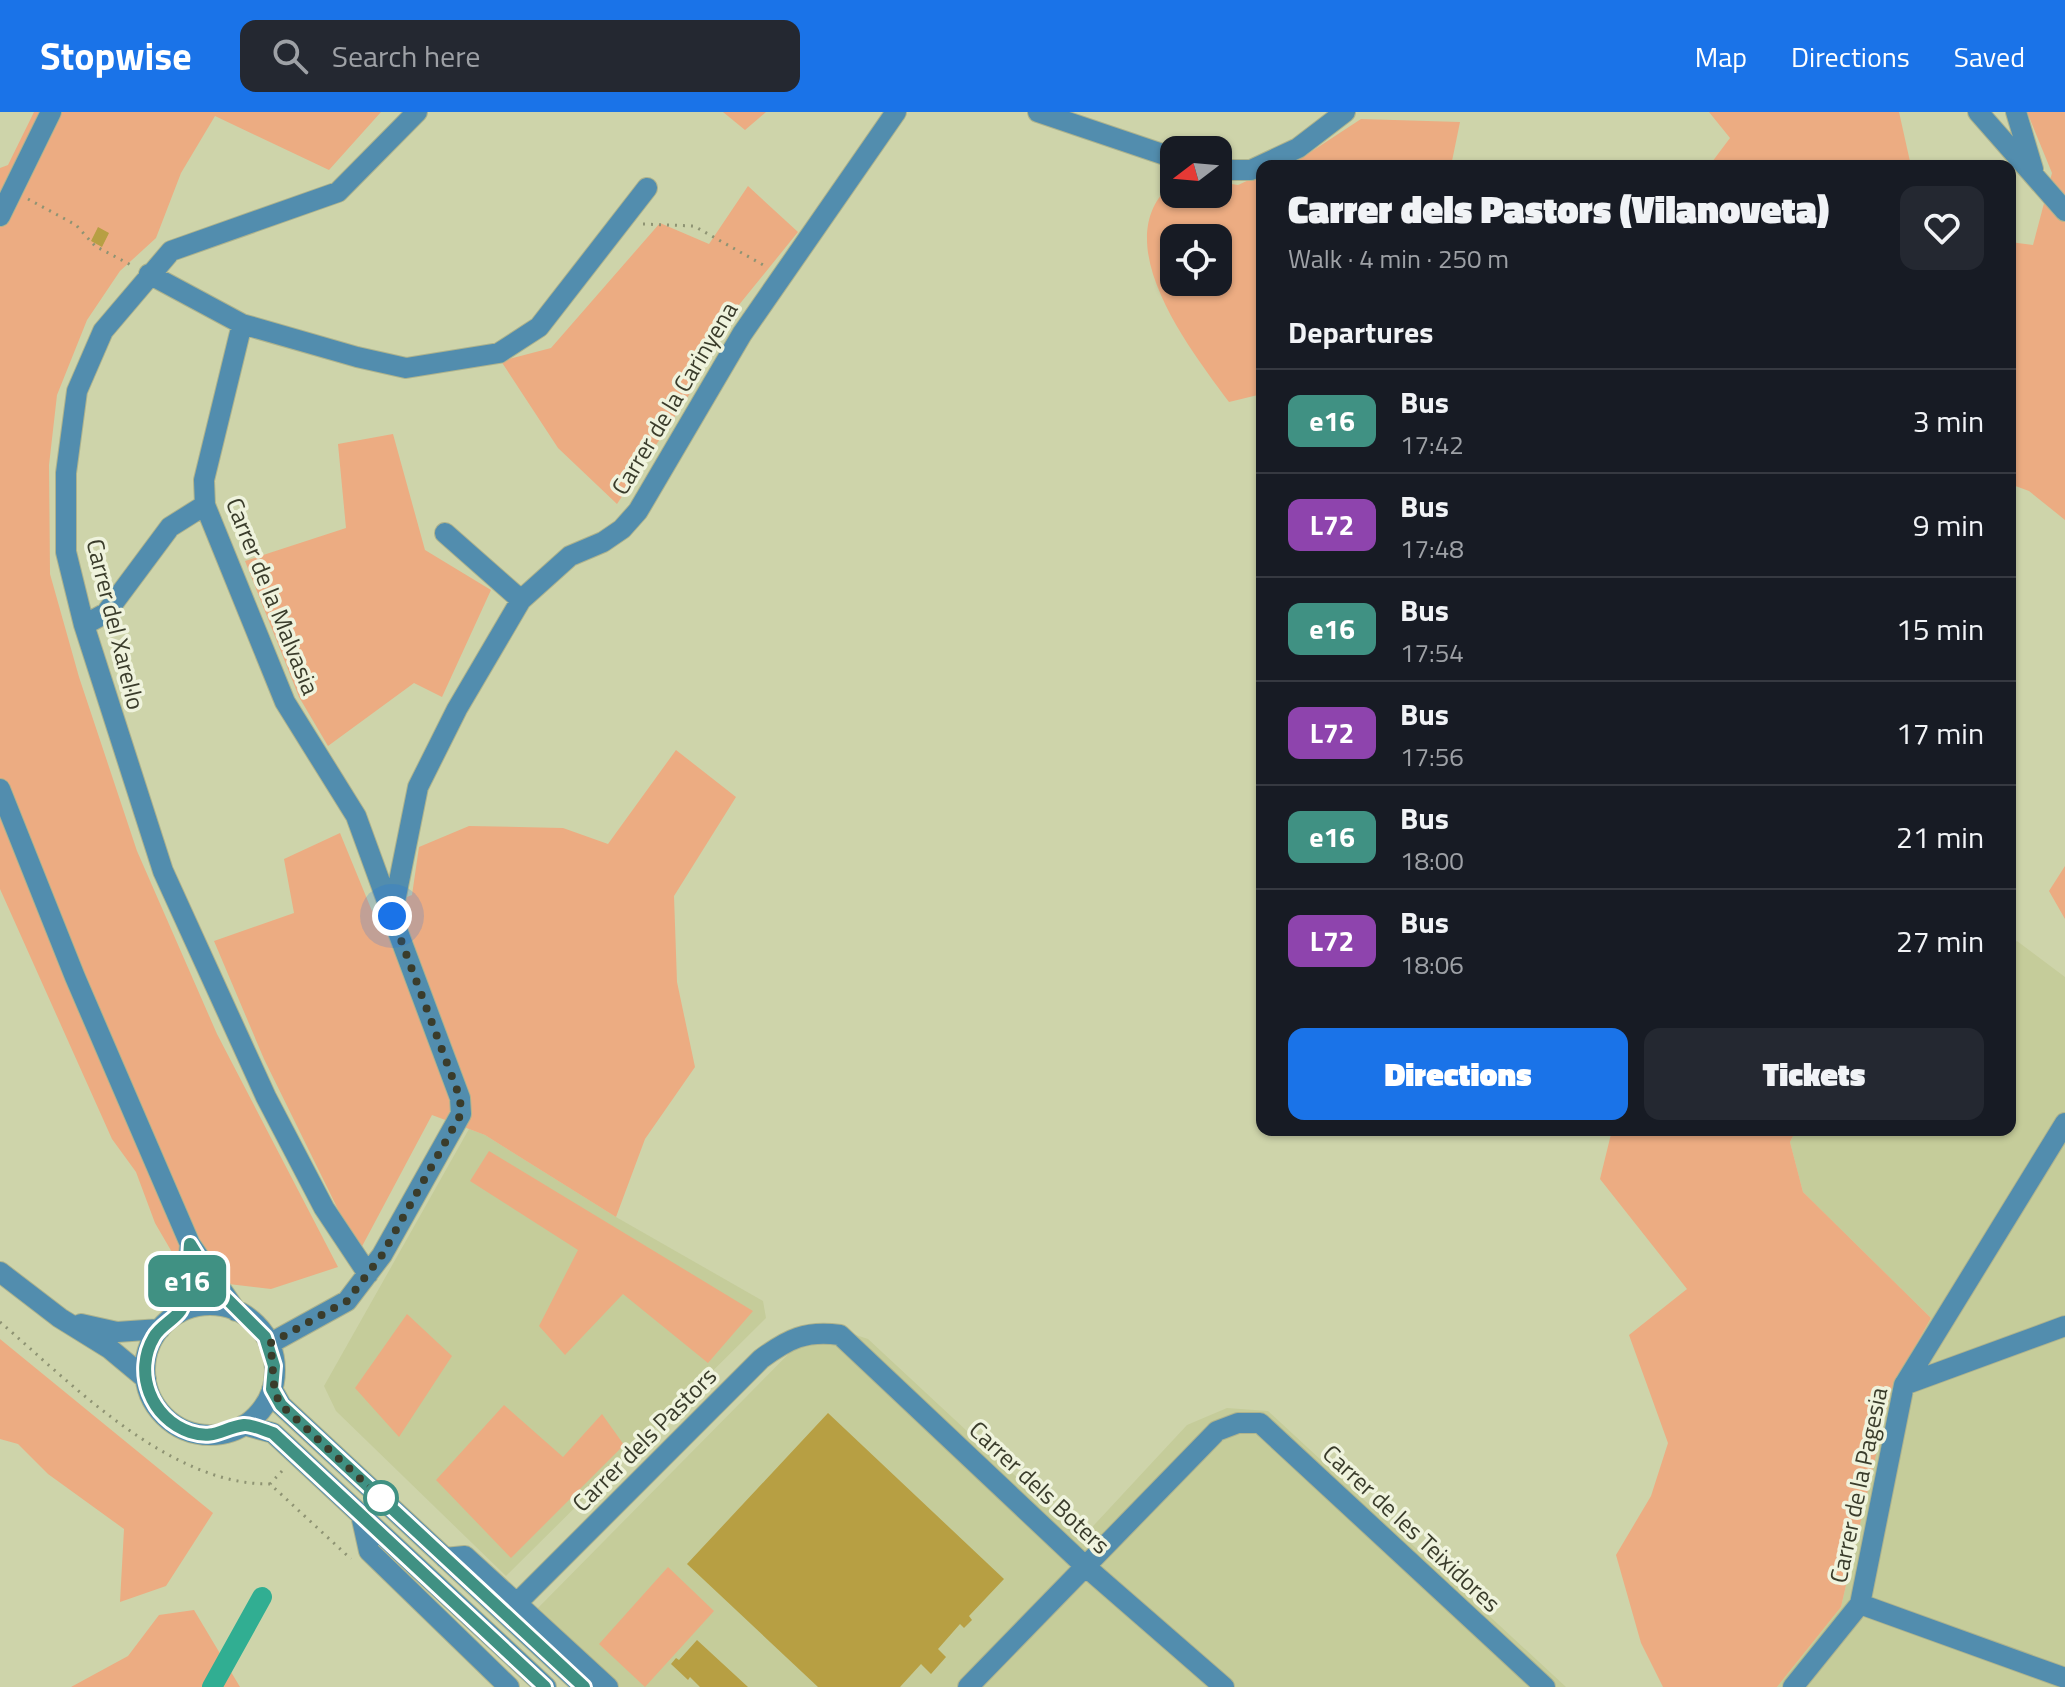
<!DOCTYPE html>
<html lang="en">
<head>
<meta charset="utf-8">
<style>
  body { margin:0; font-family:"Titillium Web",sans-serif; background:#242831; color:#f1f3f6; height:100vh; display:flex; flex-direction:column; font-size:30px; white-space:nowrap }
  * { box-sizing:border-box; margin:0 }
  p { font-size:26px; color:#9ea1a6 }
  .icon { flex:none; width:44px; height:44px; fill:none; stroke:currentColor; stroke-width:2; stroke-linecap:round; stroke-linejoin:round }
  .map { position:relative; flex:1; overflow:hidden }
  .sheet { position:absolute; left:1256px; top:48px; width:760px; height:976px; display:flex; flex-direction:column; background:#171b24; border-radius:16px; box-shadow:0 2px 6px #0004 }
  .sheet>* { flex:none }
  .badge { padding:0 16px; border-radius:12px; font-size:28px; line-height:52px }
  .needle { width:52px; rotate:254deg }
  .controls { position:absolute; left:1160px; top:24px; display:grid; gap:16px }
  .controls a { display:grid; place-items:center; width:72px; height:72px; border-radius:16px; background:#171b24; box-shadow:0 2px 6px #0004; font-size:40px }
  .you { position:absolute; width:40px; height:40px; margin:-20px; border:6px solid #fff; border-radius:50%; background:#1a73e8; box-shadow:0 0 0 12px #1a73e833 }
  .map>.badge { position:absolute; translate:-50% -50%; box-shadow:0 0 0 4px #fff }
  h2 { padding:0 32px; font-size:30px; line-height:72px }
  .round { display:grid; place-items:center; flex:none; width:84px; height:84px; border-radius:16px; background:#242831 }
  .head { display:flex; align-items:center; justify-content:space-between; height:136px; padding:0 32px }
  h1 { font-size:38px; font-weight:800; line-height:60px }
  .primary-button { display:flex; gap:16px; margin-top:auto; padding:16px 32px }
  .primary-button a { flex:1; height:92px; border-radius:16px; background:#1a73e8; color:#fff; font-size:32px; font-weight:800; line-height:92px; text-align:center }
  .primary-button a+a { background:#242831; color:#f1f3f6 }
  ul { padding:0; list-style:none }
  li { display:flex; align-items:center; gap:24px; height:104px; padding:0 32px; border-top:2px solid #363941 }
  li div { flex:1 }
  li b { display:block; font-size:30px }
  li em { font-style:normal }
  li .badge { min-width:88px; font-weight:700; text-align:center }
  header { display:flex; align-items:center; gap:48px; box-sizing:border-box; height:112px; padding:0 40px; background:#1a73e8; color:#fff }
  header strong { font-size:38px }
  nav { display:flex; gap:44px; margin-inline-start:auto; font-size:28px }
  .search { width:560px; height:72px; background:#242831; display:flex; align-items:center; gap:20px; box-sizing:border-box; padding:0 28px; border-radius:16px; color:#9ea1a6; font-size:30px }
  .map>svg:first-child { display:block }
  .built { fill:#c5cc9a }
  .green { fill:#ecac82; fill-rule:evenodd }
  .lines { fill:none; stroke-linecap:round; stroke-linejoin:round }
  .canal { stroke:#31ae92; stroke-width:20 }
  .building { fill:#b79f43 }
  .minor-casing { stroke:#adb38e; stroke-width:22 }
  .path { stroke:#8e9373; stroke-width:3; stroke-dasharray:2 6; stroke-linecap:butt }
  .minor { stroke:#528dae; stroke-width:20 }
  .line-casing { stroke:#fff; stroke-width:18 }
  .line { stroke:#409183; stroke-width:12 }
  .walk { stroke:#3a3c2b; stroke-width:8; stroke-dasharray:0 14.4 }
  .stop-dot { fill:#fff; stroke:#409183; stroke-width:4 }
  .labels { text-anchor:middle; dominant-baseline:central; stroke-width:7; stroke-linejoin:round; paint-order:stroke }
  .street-label { font-size:24px; fill:#3a3c2b; stroke:#eff3dd }
</style>
</head>
<body>
<header>
<strong>Stopwise</strong>
<div class="search"><svg class="icon" aria-label="search" viewBox="0 0 24 24"><circle cx="10" cy="10" r="6"/><path d="M15 15l6 6"/></svg>Search here</div>
<nav><a>Map</a><a>Directions</a><a>Saved</a></nav>
</header>
<div class="map">
<svg width="2065" height="1575" viewBox="0 0 2065 1575">
  <rect width="100%" height="100%" fill="#ced4aa"/>
  <path class="built" d="M 2017,829 L 2065,865 L 2065,1575 L 1777,1575 L 1841,1495 L 1891,1278 L 1931,1206 L 1803,1080 L 1790,1030 L 1796,1018 L 2010,1018 L 2010,834 Z
    M 469,1017 L 485,1023 L 616,1105 L 763,1189 L 766,1206 L 506,1464 L 336,1299 L 324,1274 Z
    M 819,1211 L 868,1227 L 1082,1426 L 1187,1313 L 1227,1296 L 1268,1299 L 1566,1575 L 615,1575 L 534,1500 Z"/>
  <path class="green" d="M 34,0 L 381,0 L 329,58 L 215,4 L 181,61 L 156,126 L 120,159 L 87,208 L 57,283 L 49,353 L 50,462 L 79,565 L 137,739 L 217,922 L 338,1155 L 271,1177 L 195,1168 L 180,1154 L 155,1111 L 136,1060 L 112,1027 L 0,777 L 0,56 L 8,53 Z
    M 723,0 L 766,0 L 745,18 Z
    M 1709,0 L 1899,0 L 1911,54 L 1709,54 L 1730,26 Z
    M 2027,0 L 2065,0 L 2065,408 L 2029,379 L 2010,372 L 2010,130 L 2033,133 L 2052,61 Z
    M 1361,7 L 1460,10 L 1451,54 L 1282,54 L 1303,45 Z
    M 1262,62 L 1262,282 L 1229,290 C 1190,237 1103,127 1174,70 L 1174,82 L 1218,82 L 1218,70 L 1238,73 ZM 1174,126 L 1218,126 L 1218,170 L 1174,170 Z
    M 748,74 L 798,120 L 721,215 L 689,283 L 617,392 L 558,336 L 501,249 L 551,236 L 660,111 L 709,132 Z
    M 393,322 L 425,438 L 491,478 L 442,585 L 414,571 L 328,634 L 299,585 L 245,449 L 346,416 L 338,332 Z
    M 676,638 L 736,685 L 674,784 L 677,870 L 695,955 L 645,1027 L 616,1105 L 485,1023 L 432,1003 L 359,1140 L 264,947 L 214,829 L 294,801 L 284,747 L 340,721 L 372,799 L 412,783 L 419,735 L 469,714 L 563,716 L 608,732 Z
    M 2065,754 L 2065,807 L 2049,779 Z
    M 1612,1018 L 1689,1018 L 1694,1022 L 1698,1018 L 1796,1018 L 1790,1030 L 1803,1080 L 1931,1206 L 1891,1278 L 1841,1495 L 1777,1575 L 1663,1575 L 1641,1531 L 1616,1443 L 1651,1384 L 1668,1331 L 1629,1223 L 1687,1177 L 1600,1067 Z
    M 489,1039 L 753,1199 L 708,1251 L 623,1182 L 565,1243 L 539,1214 L 578,1138 L 470,1069 Z
    M 407,1202 L 452,1244 L 399,1325 L 355,1276 Z
    M 0,1227 L 213,1401 L 166,1474 L 120,1490 L 124,1417 L 48,1362 L 18,1332 L 0,1327 Z
    M 504,1293 L 563,1345 L 602,1302 L 624,1333 L 511,1446 L 436,1368 Z
    M 668,1455 L 714,1499 L 645,1575 L 599,1532 Z
    M 194,1498 L 240,1575 L 71,1575 L 128,1544 L 159,1503 Z"/>
  <g class="lines">
    <path class="canal" d="M 212,1575 L 262,1485"/>
  </g>
  <path class="building" d="M 98,115 L 109,121 L 102,135 L 91,129 Z
    M 828,1301 L 1004,1467 L 969,1504 L 972,1508 L 964,1516 L 960,1512 L 938,1537 L 946,1545 L 931,1562 L 921,1552 L 900,1575 L 818,1575 L 687,1452 Z
    M 697,1528 L 748,1575 L 700,1575 L 690,1565 L 688,1568 L 671,1552 L 676,1546 L 679,1548 Z"/>
  <g class="lines">
    <g class="minor-casing">
      <path id="minor" d="M 1038,0 L 1174,46
        M 1978,0 L 2065,99
        M 2016,0 L 2033,57
        M 1218,58 L 1251,58 L 1298,36 L 1345,0
        M 0,104 L 51,0
        M 149,162 L 242,212 L 357,245 L 406,256 L 499,241 L 539,215 L 647,76
        M 242,212 L 204,368 L 205,393 L 285,590 L 356,704 L 391,800
        M 445,421 L 521,488
        M 84,513 L 106,501 L 170,415 L 205,393
        M 0,677 L 75,865 L 190,1132 L 236,1199
        M 0,1160 L 60,1206 L 110,1237 L 146,1267
        M 368,1162 L 324,1096 L 266,985 L 163,759 L 84,513 L 66,440 L 66,361 L 77,279 L 103,219 L 171,139 L 338,80 L 417,0
        M145 1258a65 65 0 1 1 130 0a65 65 0 1 1-130 0Z
        M 179,1201 L 186,1180 L 190,1132
        M 81,1212 L 117,1220 L 160,1217
        M 269,1232 L 347,1189 L 382,1143 L 461,1002 L 460,986 L 392,804 L 418,675 L 457,597 L 521,488 L 570,444 L 603,430 L 622,417 L 638,399 L 742,222 L 896,0
        M 1904,1273 L 2065,1214
        M 272,1277 L 281,1293 L 584,1575
        M 244,1313 L 273,1321 L 546,1575
        M 361,1403 L 369,1439 L 509,1575
        M 445,1446 L 465,1444 L 608,1575
        M 518,1490 L 761,1247 C 788,1227 806,1218 840,1223 L 1085,1454 L 1224,1575
        M 1860,1492 L 2065,1566
        M 968,1575 L 1217,1319 L 1238,1311 L 1260,1311 L 1545,1575
        M 1793,1575 L 1860,1492 L 1904,1273 L 2065,1011"/>
    </g>
    <path class="path" d="M 28,87 L 76,113 L 95,134 L 131,153
      M 643,112 L 694,114 L 765,154
      M 0,1210 C 72,1272 169,1373 270,1372
      M 282,1359 L 270,1372 L 351,1447"/>
    <use href="#minor" class="minor"/>
  </g>
  <g class="lines">
    <g class="line-casing">
      <path id="line" d="M 545,1575 L 273,1321 C 265,1319 251,1312 244,1313 C 222,1316 215,1328 190,1320 C 151,1307 133,1260 154,1225 C 160,1214 174,1208 180,1199 C 191,1181 188,1152 190,1132 L 219,1179 L 265,1225 L 274,1254 L 272,1277 L 281,1293 L 584,1575"/>
    </g>
    <use href="#line" class="line"/>
    <path class="walk" d="M 381,1386 L 281,1293 C 269,1273 276,1254 269,1232 L 347,1189 L 382,1143 L 461,1002 L 460,986 L 392,804"/>
  </g>
  <circle class="stop-dot" cx="381" cy="1386" r="16"/>
  <g class="labels">
    <g class="street-label">
      <text transform="translate(674 286) rotate(-59)">Carrer de la Carinyena</text>
      <text transform="translate(273 484) rotate(68)">Carrer de la Malvasia</text>
      <text transform="translate(116 512) rotate(76)">Carrer del Xarel·lo</text>
      <text transform="translate(644 1327) rotate(-45)">Carrer dels Pastors</text>
      <text transform="translate(1858 1373) rotate(-78)">Carrer de la Pagesia</text>
      <text transform="translate(1040 1375) rotate(43)">Carrer dels Boters</text>
      <text transform="translate(1412 1416) rotate(43)">Carrer de les Teixidores</text>
    </g>
  </g>
</svg>
<div class="controls">
<a><svg class="needle" viewBox="-14 -14 28 28"><path d="M0-13l5 13h-10z" fill="#e53935"/><path d="M0 13l5-13h-10z" fill="#9ea1a6"/></svg></a>
<a><svg class="icon" aria-label="locate" viewBox="0 0 24 24"><circle cx="12" cy="12" r="6"/><path d="M12 2v4M12 18v4M2 12h4M18 12h4"/></svg></a>
</div>
<div class="you" style="left:392px;top:804px"></div>
<b class="badge" style="left:187px;top:1169px;background:#409183;color:#fff">e16</b>
<section class="sheet">
<div class="head"><div><h1>Carrer dels Pastors (Vilanoveta)</h1><p>Walk · 4 min · 250 m</p></div><a class="round"><svg class="icon" aria-label="heart" viewBox="0 0 24 24"><path d="M12 20l-8-8c-3-5 5-10 8-4 3-6 11-1 8 4z"/></svg></a></div>
<h2>Departures</h2>
<ul>
<li><span class="badge" style="background:#409183;color:#fff">e16</span><div><b>Bus</b><p>17:42</p></div><em>3 min</em></li>
<li><span class="badge" style="background:#8e44ad;color:#fff">L72</span><div><b>Bus</b><p>17:48</p></div><em>9 min</em></li>
<li><span class="badge" style="background:#409183;color:#fff">e16</span><div><b>Bus</b><p>17:54</p></div><em>15 min</em></li>
<li><span class="badge" style="background:#8e44ad;color:#fff">L72</span><div><b>Bus</b><p>17:56</p></div><em>17 min</em></li>
<li><span class="badge" style="background:#409183;color:#fff">e16</span><div><b>Bus</b><p>18:00</p></div><em>21 min</em></li>
<li><span class="badge" style="background:#8e44ad;color:#fff">L72</span><div><b>Bus</b><p>18:06</p></div><em>27 min</em></li>
</ul>
<div class="primary-button"><a>Directions</a><a>Tickets</a></div>
</section>
</div>
</body>
</html>
